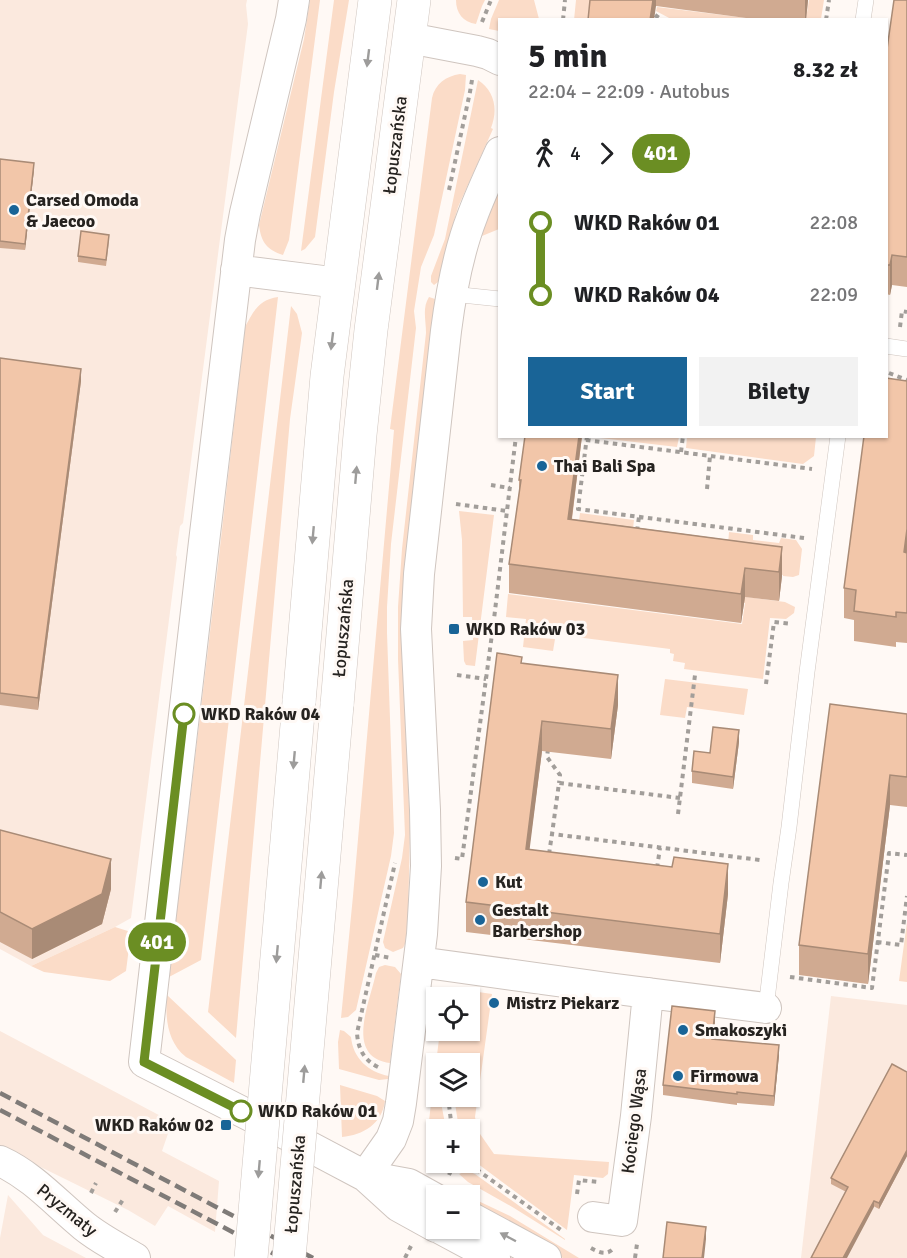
<!DOCTYPE html>
<html lang="pl">
<head>
<meta charset="utf-8">
<style>
  body { margin:0; font-family:Signika,sans-serif; background:#f2f2f2; color:#202124; height:100vh; display:flex; flex-direction:column; font-size:22px; white-space:nowrap }
  * { box-sizing:border-box; margin:0 }
  p { font-size:20px; color:#757577 }
  .icon { flex:none; width:33px; height:33px; fill:none; stroke:currentColor; stroke-width:2; stroke-linecap:round; stroke-linejoin:round }
  .map { position:relative; flex:1; overflow:hidden }
  .details { position:absolute; left:498px; top:18px; width:390px; height:420px; display:flex; flex-direction:column; background:#fff; border-radius:0px; box-shadow:0 2px 4px #0004 }
  .details>* { flex:none }
  .badge { padding:0 12px; border-radius:20px; font-size:21px; line-height:39px }
  .fabs { position:absolute; left:426px; top:987px; display:grid; gap:12px }
  .fabs a { display:grid; place-items:center; width:54px; height:54px; border-radius:0px; background:#fff; box-shadow:0 2px 4px #0004; font-size:30px }
  .map>.badge { position:absolute; translate:-50% -50%; box-shadow:0 0 0 3px #fff }
  .legs { display:flex; align-items:center; gap:9px; height:66px; padding:0 30px; font-size:20px }
  .legs p { margin-inline-start:auto }
  .summary { display:flex; align-items:center; justify-content:space-between; height:102px; padding:0 30px }
  h1 { font-size:33px; font-weight:800; line-height:45px }
  .primary-button { display:flex; gap:12px; margin-top:auto; padding:12px 30px }
  .primary-button a { flex:1; height:69px; border-radius:0px; background:#196497; color:#fff; font-size:24px; font-weight:800; line-height:69px; text-align:center }
  .primary-button a+a { background:#f2f2f2; color:#202124 }
  ul { padding:0 30px; list-style:none }
  li { display:flex; align-items:center; gap:21px; height:72px; font-size:22px }
  li i { display:grid; place-items:center; width:9px; height:100%; margin:0 8px; background:currentColor }
  li i::after { content:''; width:15px; height:15px; margin:-8px; border:4px solid; border-radius:50%; background:#fff }
  li p { margin-inline-start:auto }
  li:first-child i { background:linear-gradient(#0000 50%,currentColor 0) }
  li:last-child i { background:linear-gradient(currentColor 50%,#0000 0) }
  .map>svg:first-child { display:block }
  .built { fill:#fbe9de }
  .green { fill:#fbdcc8 }
  .lines { fill:none; stroke-linecap:round; stroke-linejoin:round }
  .service-casing { stroke:#cfc5bf; stroke-width:16 }
  .minor-casing { stroke:#cfc5bf; stroke-width:32 }
  .primary-casing { stroke:#cfc5bf; stroke-width:34 }
  .path { stroke:#a29e9a; stroke-width:4; stroke-dasharray:4.5 4.5; stroke-linecap:butt }
  .service { stroke:#fff; stroke-width:15 }
  .minor { stroke:#fff; stroke-width:30 }
  .primary { stroke:#fff; stroke-width:33 }
  .rail { stroke:#7f7b78; stroke-width:4.5; stroke-dasharray:12 6; stroke-linecap:butt }
  .primary-bridge-casing { stroke:#cfc5bf; stroke-width:34; stroke-linecap:butt }
  .primary-bridge { stroke:#fff; stroke-width:33 }
  .wall { fill:#d0aa91 }
  .shaded-wall { fill:#a98b76 }
  .building { fill:#f2c6a9; stroke:#a98b76; stroke-width:1.5 }
  .oneway { fill:#9d9c9b }
  .line-1-casing { stroke:#fff; stroke-width:14 }
  .line-1 { stroke:#6b8e23; stroke-width:9 }
  .poi-dot { fill:#196497; stroke:#fff9f5; stroke-width:2 }
  .stop-1-dot { fill:#fff; stroke:#6b8e23; stroke-width:3 }
  .labels { text-anchor:middle; dominant-baseline:central; stroke-width:6; stroke-linejoin:round; paint-order:stroke }
  .street-label { font-size:18px; fill:#262320; stroke:#fff9f5 }
  .poi-label { font-size:18px; font-weight:bold; fill:#262320; stroke:#fff9f5; text-anchor:start }
  .stop-label { font-size:18px; font-weight:bold; fill:#262320; stroke:#fff9f5; text-anchor:start }
</style>
</head>
<body>
<div class="map">
<svg width="907" height="1258" viewBox="0 0 907 1258">
  <rect width="100%" height="100%" fill="#fff9f5"/>
  <path class="built" d="M 0,0 L 247,0 L 246,5 L 248,24 L 183,523 L 180,526 L 178,540 L 176,555 L 177,557 L 131,918 L 115,927 L 31,966 L 0,949 Z
    M 831,996 L 907,1005 L 907,1258 L 801,1258 Z
    M 0,1031 L 172,1122 L 162,1151 L 219,1181 L 215,1232 L 168,1206 L 155,1226 L 128,1210 L 0,1147 Z
    M 8,1195 L 43,1235 L 86,1258 L 0,1258 L 0,1238 Z"/>
  <path class="green" d="M 310,0 L 320,0 L 289,240 L 283,255 C 267,250 261,242 259,225 L 304,39 Z
    M 334,0 L 349,0 L 334,92 L 315,237 L 305,249 L 301,251 Z
    M 456,0 L 485,0 L 482,6 L 476,24 C 463,22 456,13 456,0 Z
    M 499,0 L 534,0 L 539,19 L 500,20 L 499,31 L 489,29 L 491,19 Z
    M 576,0 L 593,0 L 591,19 L 574,20 Z
    M 809,0 L 824,0 L 821,19 L 806,19 Z
    M 657,7 L 755,19 L 671,19 L 656,11 Z
    M 460,74 L 466,75 L 465,90 L 434,235 L 421,267 L 414,311 L 416,328 L 391,544 L 387,607 L 387,633 L 394,833 L 391,856 L 356,1010 L 348,1017 L 341,1018 L 353,896 L 394,430 L 390,429 L 432,98 C 435,84 446,76 460,74 Z
    M 478,80 C 495,91 498,110 491,128 L 493,129 L 458,207 L 448,242 L 438,282 L 434,285 L 431,282 L 431,276 L 445,239 Z
    M 499,191 L 499,229 L 482,236 L 484,227 Z
    M 278,297 L 201,960 L 169,977 L 218,565 L 245,327 C 254,310 259,300 278,297 Z
    M 429,297 L 435,299 L 404,572 L 402,635 L 410,830 L 408,919 L 405,944 L 403,948 L 393,952 L 385,948 L 383,942 L 402,858 L 405,835 L 398,659 L 398,607 L 402,549 L 426,333 C 426,320 422,308 429,297 Z
    M 291,306 L 297,314 L 302,333 L 290,419 L 236,1038 L 208,1012 Z
    M 592,437 L 679,436 L 679,437 L 677,447 Z
    M 687,437 L 687,436 L 816,437 L 814,456 L 803,464 L 686,448 Z
    M 459,511 L 494,515 L 475,666 L 466,665 L 464,661 L 463,641 L 473,640 L 472,617 L 463,617 L 462,540 Z
    M 580,513 L 634,520 L 630,554 L 576,548 Z
    M 729,532 L 753,535 L 753,540 L 779,543 L 781,538 L 796,540 L 802,549 L 799,575 L 793,577 L 783,576 L 783,575 L 726,568 Z
    M 508,594 L 742,624 L 745,603 L 723,600 L 723,594 L 785,602 L 795,607 L 794,613 L 786,619 L 770,618 L 763,679 L 684,669 L 685,663 L 673,661 L 674,654 L 670,653 L 670,649 L 576,637 L 576,633 L 541,629 L 540,638 L 555,639 L 553,651 L 523,647 L 526,619 L 506,617 Z
    M 665,679 L 748,689 L 744,715 L 687,707 L 685,718 L 660,715 Z
    M 907,922 L 907,982 L 899,981 Z
    M 115,927 L 131,932 L 126,971 L 110,981 L 44,972 L 31,966 Z
    M 385,965 L 395,967 L 401,974 L 390,1063 C 344,1057 370,1002 376,973 L 379,967 Z
    M 451,988 L 492,994 L 475,1117 L 478,1131 L 494,1154 L 609,1162 L 608,1174 L 603,1178 L 574,1175 L 567,1230 L 470,1158 L 470,1130 L 459,1129 L 454,1097 L 470,1096 L 470,1064 L 436,1064 L 436,1072 L 435,1071 L 440,1031 L 470,1030 L 470,998 L 444,997 L 444,993 Z
    M 167,995 L 236,1060 L 234,1083 L 186,1057 C 167,1042 165,1017 167,995 Z
    M 340,1030 L 344,1031 L 351,1037 C 353,1058 368,1072 389,1076 L 388,1079 L 379,1080 L 339,1069 L 338,1042 Z
    M 340,1085 L 377,1096 L 385,1101 C 382,1124 363,1135 342,1137 Z
    M 433,1086 L 436,1089 L 436,1096 L 440,1097 L 446,1129 L 436,1130 L 436,1156 L 426,1147 Z
    M 464,1172 L 470,1172 L 475,1174 L 565,1239 L 565,1240 L 514,1208 L 468,1182 L 459,1174 Z
    M 472,1198 L 510,1216 L 579,1258 L 563,1258 L 470,1208 L 470,1199 Z"/>
  <g class="lines">
    <g class="service-casing">
      <path id="service" d="M 863,20 L 866,0
        M 452,294 L 500,299
        M 886,346 L 907,349
        M 766,1008 L 781,883 L 789,827 L 807,672 L 838,436"/>
    </g>
    <g class="minor-casing">
      <path id="minor" d="M 294,0 L 291,19 L 245,213 L 240,240 L 204,542 L 144,1062 L 280,1131 L 365,1176 L 398,1206 L 436,1227
        M 409,38 L 477,51 L 488,54 L 500,60
        M 236,270 L 339,283
        M 419,962 L 608,988 L 766,1008
        M 0,1161 C 33,1176 57,1204 84,1226 C 100,1239 118,1248 135,1258
        M 365,1176 L 391,1139 L 398,1121 L 401,1103 L 422,934 L 426,866 L 425,810 L 416,629 L 419,574 L 446,331 C 451,292 458,253 472,217 C 480,195 490,174 500,152
        M 365,1176 L 409,1184 L 436,1199
        M 470,1217 L 546,1258
        M 593,1217 L 622,1221 L 636,1116 L 648,993
        M 439,1228 L 495,1258"/>
    </g>
    <g class="primary-casing">
      <path id="primary" d="M 299,702 L 327,376 L 375,0
        M 337,705 L 360,435 L 371,330 L 414,0"/>
    </g>
    <path class="path" d="M 655,15 L 662,20
      M 563,20 L 565,0
      M 760,20 L 760,19
      M 826,20 L 829,0
      M 482,22 L 491,0
      M 449,190 L 470,92 L 472,80
      M 900,327 L 902,311 L 907,312
      M 889,373 L 907,380
      M 587,436 L 578,509 L 804,538
      M 586,440 L 812,469
      M 681,452 L 683,436
      M 491,485 L 510,488
      M 707,489 L 710,456
      M 456,504 L 507,511
      M 637,531 L 639,517
      M 457,675 L 486,679
      M 766,684 L 774,622 L 792,624
      M 548,749 L 547,757 L 560,775 L 559,783
      M 680,798 L 559,783 L 552,834 L 760,860 L 763,858
      M 678,814 L 695,675
      M 549,854 L 552,834
      M 455,858 L 462,859 L 494,619 L 516,436
      M 657,868 L 660,848
      M 877,942 L 901,945 L 907,896
      M 375,955 L 391,958
      M 790,977 L 872,988 L 889,853 L 907,855
      M 378,1067 C 364,1060 358,1049 357,1033 L 395,863
      M 448,1096 L 452,1130
      M 460,1162 L 476,1169 L 561,1230
      M 449,1175 L 455,1162
      M 91,1193 L 96,1183
      M 577,1194 L 579,1180 L 598,1182
      M 115,1212 L 124,1198
      M 591,1248 C 598,1252 606,1256 613,1249
      M 405,1258 L 411,1246
      M 635,1258 L 637,1244"/>
    <use href="#service" class="service"/>
    <use href="#minor" class="minor"/>
    <use href="#primary" class="primary"/>
    <path class="rail" d="M 0,1093 L 313,1258
      M 0,1110 L 282,1258"/>
    <g class="primary-bridge-casing">
      <path id="primary-bridge" d="M 251,1258 L 299,702
        M 289,1258 L 337,705"/>
    </g>
    <use href="#primary-bridge" class="primary-bridge"/>
  </g>
  <path class="wall" d="M 590,0 L 808,0 L 806,20 L 761,20 L 656,6 Z
    M 907,0 L 907,287 L 892,285 L 890,295 L 886,294 L 886,56 Z
    M 0,159 L 34,169 L 25,250 L 0,248 Z
    M 109,241 L 106,266 L 78,262 L 78,256 Z
    M 0,358 L 81,381 L 38,710 L 0,705 Z
    M 907,381 L 907,643 L 896,642 L 896,647 L 854,641 L 854,620 L 844,618 L 844,588 Z
    M 525,436 L 582,436 L 572,519 L 782,547 L 782,576 L 779,601 L 745,597 L 741,623 L 509,593 L 509,564 L 519,493 L 519,480 Z
    M 522,663 L 618,705 L 611,759 L 542,751 L 529,849 L 728,894 L 720,963 L 466,932 L 466,902 Z
    M 907,714 L 907,807 L 890,805 L 868,984 L 799,975 L 799,945 Z
    M 739,742 L 733,789 L 692,783 L 692,771 Z
    M 0,830 L 111,889 L 102,924 L 32,959 L 0,942 Z
    M 715,1021 L 713,1039 L 779,1055 L 774,1106 L 737,1103 L 737,1105 L 663,1095 L 663,1085 Z
    M 907,1072 L 907,1156 L 879,1209 L 831,1184 L 831,1178 Z"/>
  <path class="shaded-wall" d="M 653,0 L 656,0 L 656,6 L 654,20 L 650,20 Z
    M 805,0 L 808,0 L 806,20 L 805,20 Z
    M 34,163 L 34,169 L 25,250 L 25,244 Z
    M 892,255 L 892,285 L 890,295 L 890,265 Z
    M 81,369 L 81,381 L 38,710 L 38,698 Z
    M 579,436 L 582,436 L 568,548 L 568,519 Z
    M 907,529 L 907,559 L 904,552 Z
    M 782,547 L 782,576 L 779,601 L 779,572 Z
    M 745,568 L 745,597 L 741,623 L 741,594 Z
    M 618,675 L 618,705 L 611,759 L 611,729 Z
    M 542,721 L 542,751 L 526,878 L 526,849 Z
    M 739,730 L 739,742 L 733,789 L 733,777 Z
    M 890,775 L 890,805 L 868,984 L 868,954 Z
    M 111,859 L 111,889 L 102,924 L 32,959 L 32,929 Z
    M 728,864 L 728,894 L 720,963 L 720,934 Z
    M 715,1011 L 715,1021 L 712,1049 L 712,1039 Z
    M 779,1045 L 779,1055 L 774,1106 L 774,1096 Z
    M 907,1150 L 907,1156 L 879,1209 L 879,1203 Z
    M 874,1201 L 874,1207 L 847,1258 L 843,1258 Z
    M 706,1227 L 706,1239 L 704,1258 L 702,1258 Z"/>
  <path class="building" d="M 590,0 L 653,0 L 650,20 L 588,20 Z
    M 894,0 L 907,0 L 907,257 L 892,255 L 890,265 L 886,265 L 886,56 Z
    M 0,159 L 34,163 L 25,244 L 0,241 Z
    M 81,231 L 109,235 L 106,260 L 78,256 Z
    M 0,358 L 81,369 L 38,698 L 0,693 Z
    M 886,378 L 907,381 L 907,529 L 904,552 L 907,553 L 907,613 L 896,612 L 896,617 L 854,611 L 856,590 L 844,588 L 864,436 L 886,436 Z
    M 525,436 L 579,436 L 568,519 L 782,547 L 779,572 L 745,568 L 741,594 L 509,564 L 521,480 L 519,480 Z
    M 497,653 L 522,657 L 521,663 L 618,675 L 611,729 L 542,721 L 526,849 L 672,867 L 674,857 L 728,864 L 720,934 L 466,902 Z
    M 830,704 L 907,714 L 907,777 L 890,775 L 868,954 L 799,945 Z
    M 713,727 L 739,730 L 733,777 L 692,771 L 694,751 L 710,753 Z
    M 0,830 L 111,859 L 102,894 L 32,929 L 0,912 Z
    M 672,1006 L 715,1011 L 712,1039 L 779,1045 L 774,1096 L 737,1092 L 737,1094 L 663,1085 Z
    M 892,1064 L 907,1072 L 907,1150 L 879,1203 L 874,1201 L 843,1258 L 811,1258 L 848,1187 L 831,1178 Z
    M 667,1222 L 706,1227 L 702,1258 L 663,1258 Z"/>
  <defs><path id="oneway-solid" d="M-6-.8H1V-3.2L6.5 0L1 3.2V.8H-6Z" transform="scale(1.5)"/></defs>
  <g class="oneway">
    <use href="#oneway-solid" transform="translate(368 58) rotate(97)"/>
    <use href="#oneway-solid" transform="translate(378 281) rotate(-83)"/>
    <use href="#oneway-solid" transform="translate(332 341) rotate(97)"/>
    <use href="#oneway-solid" transform="translate(356 475) rotate(-85)"/>
    <use href="#oneway-solid" transform="translate(313 535) rotate(95)"/>
    <use href="#oneway-solid" transform="translate(294 760) rotate(95)"/>
    <use href="#oneway-solid" transform="translate(321 880) rotate(-85)"/>
    <use href="#oneway-solid" transform="translate(277 954) rotate(95)"/>
    <use href="#oneway-solid" transform="translate(304 1074) rotate(-85)"/>
    <use href="#oneway-solid" transform="translate(259 1169) rotate(95)"/>
    <use href="#oneway-solid" transform="translate(508 1237) rotate(-152)"/>
  </g>
  <g class="lines">
    <g class="line-1-casing">
      <path id="line-1" d="M 184,714 L 144,1062 L 241,1111"/>
    </g>
    <use href="#line-1" class="line-1"/>
  </g>
  <g class="poi-dot">
    <circle cx="14" cy="210" r="6"/>
    <circle cx="542" cy="466" r="6"/>
    <rect x="448" y="623" width="12" height="12" rx="3"/>
    <circle cx="483" cy="882" r="6"/>
    <circle cx="480" cy="920" r="6"/>
    <circle cx="494" cy="1003" r="6"/>
    <circle cx="683" cy="1030" r="6"/>
    <circle cx="678" cy="1076" r="6"/>
    <rect x="220" y="1119" width="12" height="12" rx="3"/>
  </g>
  <g class="stop-1-dot">
    <circle cx="184" cy="714" r="10"/>
    <circle cx="241" cy="1111" r="10"/>
  </g>
  <g class="labels">
    <g class="street-label">
      <text transform="translate(395 145) rotate(-83)">Łopuszańska</text>
      <text transform="translate(343 628) rotate(-85)">Łopuszańska</text>
      <text transform="translate(634 1121) rotate(-83)">Kociego Wąsa</text>
      <text transform="translate(295 1184) rotate(-85)">Łopuszańska</text>
      <text transform="translate(67 1210) rotate(39)">Pryzmaty</text>
    </g>
    <g class="poi-label">
      <text x="26" y="200">Carsed Omoda<tspan x="26" dy="21">&amp; Jaecoo</tspan></text>
      <text x="554" y="466">Thai Bali Spa</text>
      <text x="466" y="629">WKD Raków 03</text>
      <text x="495" y="882">Kut</text>
      <text x="492" y="910">Gestalt<tspan x="492" dy="21">Barbershop</tspan></text>
      <text x="506" y="1003">Mistrz Piekarz</text>
      <text x="695" y="1030">Smakoszyki</text>
      <text x="690" y="1076">Firmowa</text>
      <text x="214" y="1125" text-anchor="end">WKD Raków 02</text>
    </g>
    <g class="stop-label">
      <text x="201" y="714">WKD Raków 04</text>
      <text x="258" y="1111">WKD Raków 01</text>
    </g>
  </g>
</svg>
<div class="fabs">
<a><svg class="icon" aria-label="locate" viewBox="0 0 24 24"><circle cx="12" cy="12" r="6"/><path d="M12 2v4M12 18v4M2 12h4M18 12h4"/></svg></a>
<a><svg class="icon" aria-label="layers" viewBox="0 0 24 24"><path d="M12 4l9 5-9 5-9-5zM3 14l9 5 9-5"/></svg></a>
<a>+</a>
<a>−</a>
</div>
<b class="badge" style="left:157px;top:942px;background:#6b8e23;color:#fff">401</b>
<section class="details">
<div class="summary"><div><h1>5 min</h1><p>22:04 – 22:09 · Autobus</p></div><b>8.32 zł</b></div>
<div class="legs"><svg class="icon" aria-label="walk" viewBox="0 0 24 24"><circle cx="13" cy="4" r="2"/><path d="M13 8l-2 6 4 7M11 14l-3 7M7 12l3-4h3l4 4"/></svg>4<svg class="icon" aria-label="forward" viewBox="0 0 24 24"><path d="M9 5l7 7-7 7"/></svg><b class="badge" style="background:#6b8e23;color:#fff">401</b></div>
<ul>
<li><i style="color:#6b8e23"></i><b>WKD Raków 01</b><p>22:08</p></li>
<li><i style="color:#6b8e23"></i><b>WKD Raków 04</b><p>22:09</p></li>
</ul>
<div class="primary-button"><a>Start</a><a>Bilety</a></div>
</section>
</div>
</body>
</html>
